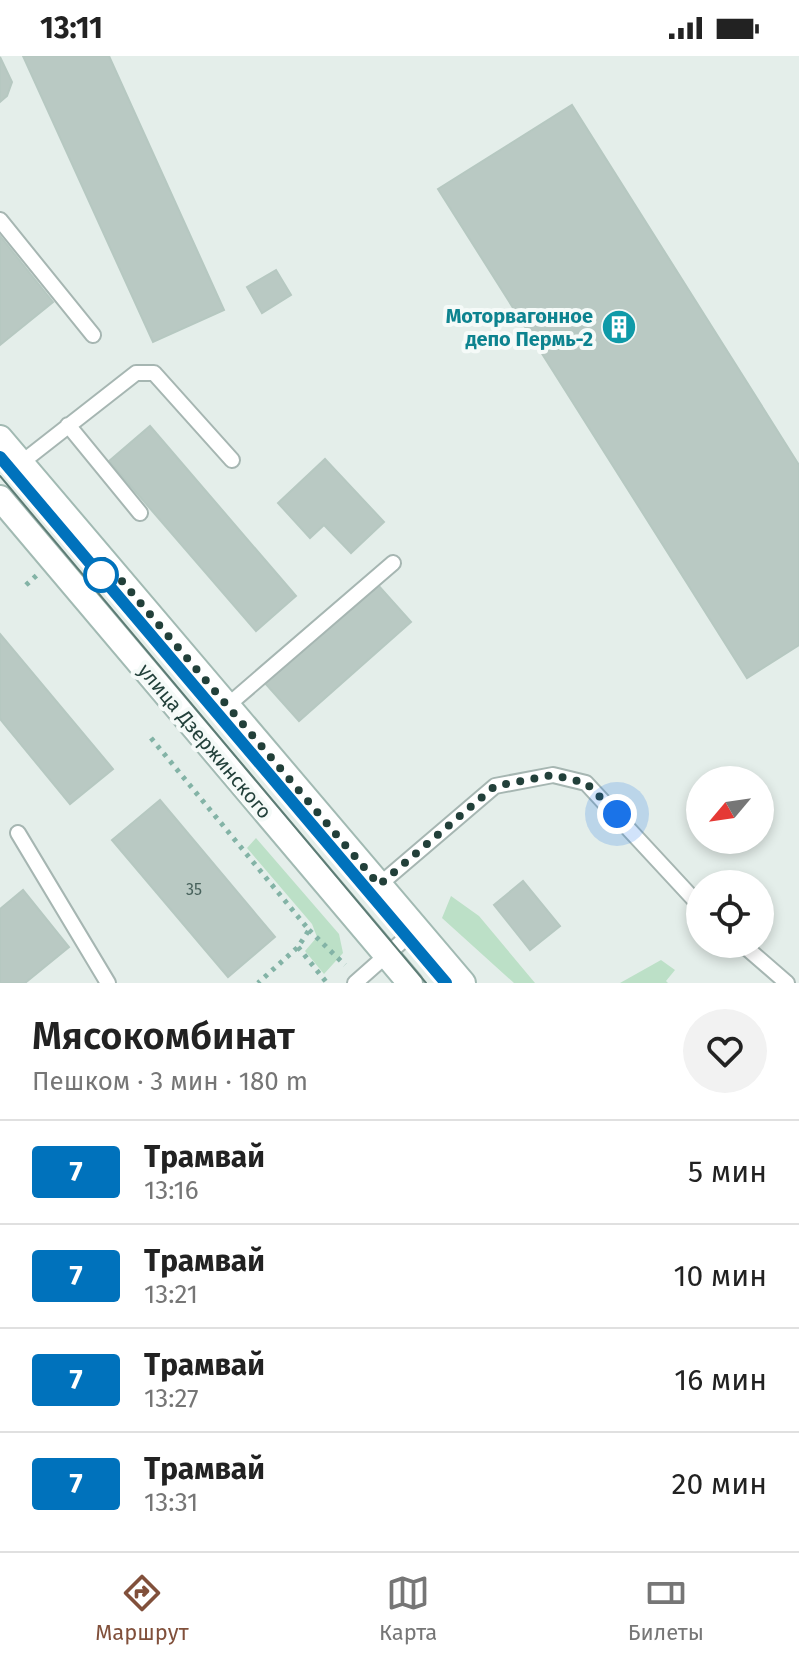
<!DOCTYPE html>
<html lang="ru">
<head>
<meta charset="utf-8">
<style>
  body { margin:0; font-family:"Fira Sans",sans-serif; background:#f2f2f2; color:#222; height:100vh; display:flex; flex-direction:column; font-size:30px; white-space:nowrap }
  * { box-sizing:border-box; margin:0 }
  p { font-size:26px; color:#767676 }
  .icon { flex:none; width:44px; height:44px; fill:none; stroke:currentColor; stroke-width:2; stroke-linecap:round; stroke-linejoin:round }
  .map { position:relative; height:927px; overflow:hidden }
  .panel { display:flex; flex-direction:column; background:#fff; flex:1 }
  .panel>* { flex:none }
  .badge { padding:0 16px; border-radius:6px; font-size:28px; line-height:52px }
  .needle { width:52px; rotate:241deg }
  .fabs { position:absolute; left:686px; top:710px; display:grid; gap:16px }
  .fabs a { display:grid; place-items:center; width:88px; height:88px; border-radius:50%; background:#fff; box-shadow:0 4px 12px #0003; font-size:40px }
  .you { position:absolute; width:40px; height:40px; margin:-20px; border:6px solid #fff; border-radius:50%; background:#1a73e8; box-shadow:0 0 0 12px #1a73e833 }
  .map>.badge { position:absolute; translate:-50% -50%; box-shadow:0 0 0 4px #fff }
  .round { display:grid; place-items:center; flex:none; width:84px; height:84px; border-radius:42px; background:#f2f2f2 }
  .summary { display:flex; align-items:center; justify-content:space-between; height:136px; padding:0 32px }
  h1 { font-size:38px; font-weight:600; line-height:60px }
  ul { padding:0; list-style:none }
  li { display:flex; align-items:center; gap:24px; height:104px; padding:0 32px; border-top:2px solid #e0e0e0 }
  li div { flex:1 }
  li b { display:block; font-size:30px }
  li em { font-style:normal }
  li .badge { min-width:88px; font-weight:700; text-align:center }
  .status { display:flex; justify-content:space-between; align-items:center; height:56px; padding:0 40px; background:#fff; direction:ltr }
  .status svg { height:22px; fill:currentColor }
  .tab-bar { display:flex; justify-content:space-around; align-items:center; height:112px; border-top:2px solid #e0e0e0; background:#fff; font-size:22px; color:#767676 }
  .tab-bar a { display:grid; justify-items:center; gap:4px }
  .tab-bar .selected { color:#81503b }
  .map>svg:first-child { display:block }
  .green { fill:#bce0c7 }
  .building { fill:#b9c9c3; stroke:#b6c8c1; stroke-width:2 }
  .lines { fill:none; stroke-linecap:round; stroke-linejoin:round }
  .lane-casing { stroke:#a6b6b2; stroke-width:18 }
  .secondary-casing { stroke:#a2bab3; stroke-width:28 }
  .path { stroke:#83b3a6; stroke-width:5; stroke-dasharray:4 6; stroke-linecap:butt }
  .lane { stroke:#fff; stroke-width:14 }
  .secondary { stroke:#fff; stroke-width:24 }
  .tram { stroke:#5d7c75; stroke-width:2 }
  .line-casing { stroke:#fff; stroke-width:18 }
  .line { stroke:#0072bc; stroke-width:12 }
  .walk { stroke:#22403a; stroke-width:8; stroke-dasharray:0 14.4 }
  .stop-dot { fill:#fff; stroke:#0072bc; stroke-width:4 }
  .labels { text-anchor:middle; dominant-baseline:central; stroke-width:8; stroke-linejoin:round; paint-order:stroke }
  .number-label { font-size:16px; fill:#48625c }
  .culture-label { font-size:20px; font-weight:bold; fill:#0d838f; stroke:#f5faf8; text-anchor:end }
  .street-label { font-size:20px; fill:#22403a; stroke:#f5faf8 }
</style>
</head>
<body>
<div class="status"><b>13:11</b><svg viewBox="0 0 49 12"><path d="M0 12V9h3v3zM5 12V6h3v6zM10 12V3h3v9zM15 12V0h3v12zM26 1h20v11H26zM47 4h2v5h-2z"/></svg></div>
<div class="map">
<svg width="799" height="927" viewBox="0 0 799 927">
  <rect width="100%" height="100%" fill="#e4eeea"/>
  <path class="green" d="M 256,782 L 339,878 L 343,897 L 324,918 L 305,895 L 317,881 L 312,868 L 247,792 Z
    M 451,840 L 479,860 L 535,927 L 514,927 L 442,862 Z
    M 661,904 L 675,914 L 666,925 L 668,927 L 620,927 Z"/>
  <path class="building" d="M 23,0 L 109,0 L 224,254 L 153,286 Z
    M 0,1 L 12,26 L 7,40 L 0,46 Z
    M 572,49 L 799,409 L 799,589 L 747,622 L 438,133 Z
    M 0,180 L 53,246 L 0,289 Z
    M 276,214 L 291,239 L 262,257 L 247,231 Z
    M 150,370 L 296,540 L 256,575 L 109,405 Z
    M 325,403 L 384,466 L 351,497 L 324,469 L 310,482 L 278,447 Z
    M 377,528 L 411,566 L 299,665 L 265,627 Z
    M 0,578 L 113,713 L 70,748 L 0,663 Z
    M 160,744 L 275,881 L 228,921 L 112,784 Z
    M 523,825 L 560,870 L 530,894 L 494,849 Z
    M 23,834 L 69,891 L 25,927 L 0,927 L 0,853 Z"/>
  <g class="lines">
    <g class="lane-casing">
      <path id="lane" d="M 0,164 L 93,279
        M 68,369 L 140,457
        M 21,407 L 136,317 L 154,317 L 232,404
        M 227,650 L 393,507
        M 18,777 L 108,927
        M 379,829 L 495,730 L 553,719 L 586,727 L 700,850
        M 742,888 L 787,927
        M 355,927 L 416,873"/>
    </g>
    <g class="secondary-casing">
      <path id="secondary" d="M 0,382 L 463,927
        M 0,442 L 410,927"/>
    </g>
    <path class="path" d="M 26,529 L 37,519
      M 151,682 L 309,874 L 298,891 L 258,927
      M 309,874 L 345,909
      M 298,891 L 327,927"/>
    <use href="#lane" class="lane"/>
    <use href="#secondary" class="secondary"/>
    <path class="tram" d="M 0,401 L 446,927
      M 0,420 L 426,927"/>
  </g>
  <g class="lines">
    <g class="line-casing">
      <path id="line" d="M 0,401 L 446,927"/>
    </g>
    <use href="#line" class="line"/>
    <path class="walk" d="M 101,519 L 104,504 L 379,829 L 495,730 L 553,719 L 586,727 L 617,758"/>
  </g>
  <defs>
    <g id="building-disc" transform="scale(1.8)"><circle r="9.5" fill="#0f9aa8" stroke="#f5faf8"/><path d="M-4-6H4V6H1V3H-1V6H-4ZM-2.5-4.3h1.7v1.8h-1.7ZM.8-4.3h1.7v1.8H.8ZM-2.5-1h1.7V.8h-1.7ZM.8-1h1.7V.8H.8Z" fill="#fff"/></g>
  </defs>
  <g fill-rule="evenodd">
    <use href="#building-disc" x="619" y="271"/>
  </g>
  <circle class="stop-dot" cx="101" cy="519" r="16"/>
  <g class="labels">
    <g class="number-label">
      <text x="194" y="833">35</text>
    </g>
    <g class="culture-label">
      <text x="593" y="260">Моторвагонное<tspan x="593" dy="23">депо Пермь-2</tspan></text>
    </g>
    <g class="street-label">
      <text transform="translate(205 685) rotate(50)">улица Дзержинского</text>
    </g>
  </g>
</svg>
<div class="fabs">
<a><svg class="needle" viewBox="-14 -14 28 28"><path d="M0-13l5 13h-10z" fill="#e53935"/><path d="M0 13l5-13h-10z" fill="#767676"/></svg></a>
<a><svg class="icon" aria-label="locate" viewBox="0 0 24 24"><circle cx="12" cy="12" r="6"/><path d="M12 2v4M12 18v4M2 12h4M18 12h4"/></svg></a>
</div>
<div class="you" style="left:617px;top:758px"></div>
</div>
<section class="panel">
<div class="summary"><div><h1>Мясокомбинат</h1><p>Пешком · 3 мин · 180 m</p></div><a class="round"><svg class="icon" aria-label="heart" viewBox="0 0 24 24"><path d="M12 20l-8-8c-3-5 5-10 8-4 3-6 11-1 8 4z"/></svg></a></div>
<ul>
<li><span class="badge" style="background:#0072bc;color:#fff">7</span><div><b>Трамвай</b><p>13:16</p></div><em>5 мин</em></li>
<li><span class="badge" style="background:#0072bc;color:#fff">7</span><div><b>Трамвай</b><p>13:21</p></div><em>10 мин</em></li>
<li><span class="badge" style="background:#0072bc;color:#fff">7</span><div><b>Трамвай</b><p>13:27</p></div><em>16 мин</em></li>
<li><span class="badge" style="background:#0072bc;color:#fff">7</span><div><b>Трамвай</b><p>13:31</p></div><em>20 мин</em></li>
</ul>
</section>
<nav class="tab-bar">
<a class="selected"><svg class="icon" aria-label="directions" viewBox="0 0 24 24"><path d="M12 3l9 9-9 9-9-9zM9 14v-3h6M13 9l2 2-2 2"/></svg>Маршрут</a>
<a><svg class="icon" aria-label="map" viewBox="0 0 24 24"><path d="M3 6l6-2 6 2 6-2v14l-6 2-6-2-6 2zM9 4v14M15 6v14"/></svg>Карта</a>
<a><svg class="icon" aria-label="tickets" viewBox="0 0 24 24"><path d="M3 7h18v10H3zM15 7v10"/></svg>Билеты</a>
</nav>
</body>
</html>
